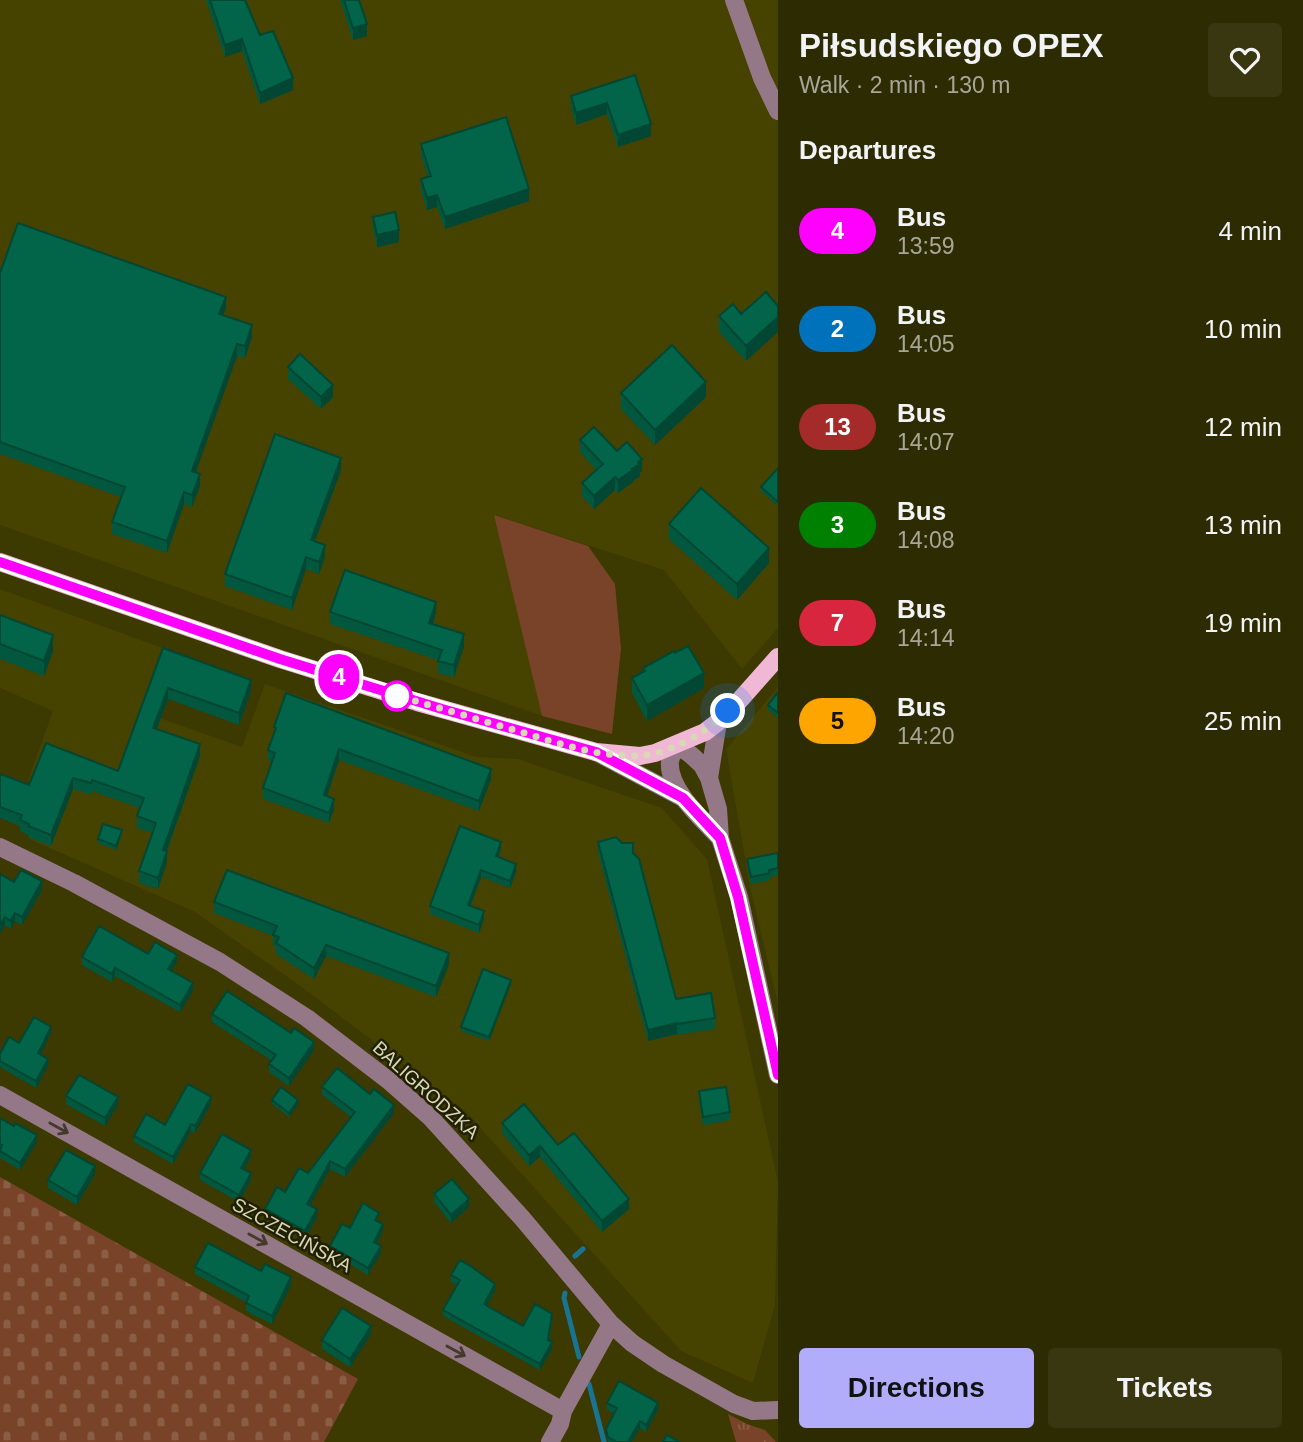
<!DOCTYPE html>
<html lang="en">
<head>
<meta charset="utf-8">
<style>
  body { margin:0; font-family:Arial,sans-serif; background:#393710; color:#f1f3f6; height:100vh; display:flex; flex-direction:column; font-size:26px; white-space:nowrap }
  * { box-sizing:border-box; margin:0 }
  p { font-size:23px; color:#a7a799 }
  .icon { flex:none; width:38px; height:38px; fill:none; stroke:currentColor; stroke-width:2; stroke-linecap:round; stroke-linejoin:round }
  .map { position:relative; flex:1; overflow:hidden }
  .panel { display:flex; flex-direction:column; background:#2d2b01; width:525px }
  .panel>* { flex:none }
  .badge { padding:0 14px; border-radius:23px; font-size:24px; line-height:46px }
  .you { position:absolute; width:35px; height:35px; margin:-18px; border:5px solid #fff; border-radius:50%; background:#1a73e8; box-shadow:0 0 0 10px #1a73e833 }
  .map>.badge { position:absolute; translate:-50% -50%; box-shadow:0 0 0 4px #fff }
  h2 { padding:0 21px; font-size:26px; line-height:63px }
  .round { display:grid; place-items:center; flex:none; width:74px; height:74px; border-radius:7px; background:#393710 }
  .head { display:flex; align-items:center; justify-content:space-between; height:119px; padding:0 21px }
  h1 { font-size:33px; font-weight:800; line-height:52px }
  .primary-button { display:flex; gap:14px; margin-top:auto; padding:14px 21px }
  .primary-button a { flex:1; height:80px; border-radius:7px; background:#b1adfa; color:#111; font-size:28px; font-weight:800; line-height:80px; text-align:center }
  .primary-button a+a { background:#393710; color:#f1f3f6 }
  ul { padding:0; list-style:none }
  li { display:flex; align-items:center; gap:21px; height:98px; padding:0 21px }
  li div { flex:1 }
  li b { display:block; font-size:26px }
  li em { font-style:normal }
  li .badge { min-width:77px; font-weight:700; text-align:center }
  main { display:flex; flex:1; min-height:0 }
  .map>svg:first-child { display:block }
  .built { fill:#464200 }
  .grass { fill:url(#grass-tufts) }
  .cemetery { fill:url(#cemetery-stones) }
  .green { fill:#784328 }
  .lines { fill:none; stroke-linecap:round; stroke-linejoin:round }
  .stream { stroke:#187492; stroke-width:5 }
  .minor { stroke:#947887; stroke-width:18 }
  .major { stroke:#f1b8d5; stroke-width:18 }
  .wall { fill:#02573f }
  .shaded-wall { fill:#014733 }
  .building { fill:#026549; stroke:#014733; stroke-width:2 }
  .oneway { stroke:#443a2b }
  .line-casing { stroke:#fff; stroke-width:16 }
  .line { stroke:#f0f; stroke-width:10 }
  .walk { stroke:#d8d7b6; stroke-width:7; stroke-dasharray:0 12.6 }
  .stop-dot { fill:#fff; stroke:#f0f; stroke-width:3.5 }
  .labels { text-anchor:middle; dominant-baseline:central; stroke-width:5; stroke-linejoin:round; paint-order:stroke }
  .street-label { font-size:19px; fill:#d8d7b6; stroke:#222004 }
</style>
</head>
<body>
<main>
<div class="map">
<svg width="778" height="1442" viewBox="0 0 778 1442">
  <defs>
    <pattern id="grass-tufts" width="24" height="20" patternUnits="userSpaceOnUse" patternTransform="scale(1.75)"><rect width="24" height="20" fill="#784328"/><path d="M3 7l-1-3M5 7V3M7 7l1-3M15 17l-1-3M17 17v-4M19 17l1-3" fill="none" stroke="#8a5d45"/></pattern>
    <pattern id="cemetery-stones" width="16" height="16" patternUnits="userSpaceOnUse" patternTransform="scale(1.75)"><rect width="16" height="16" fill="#784328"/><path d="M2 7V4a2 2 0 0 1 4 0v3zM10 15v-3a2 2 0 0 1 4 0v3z" fill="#8a5d45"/></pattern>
  </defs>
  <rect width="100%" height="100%" fill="#3c3901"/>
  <path class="built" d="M 0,0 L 778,0 L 778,628 L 742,669 L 664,570 L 495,515 L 542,716 L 0,525 Z
    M 0,589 L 163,648 L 140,711 L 242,747 L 265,684 L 477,757 L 518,759 L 662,808 L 707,859 L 778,1182 L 775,1305 L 753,1383 L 681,1351 L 465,1111 L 303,988 L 195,912 L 27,838 L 46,788 L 28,780 L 53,711 L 0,688 Z
    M 778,687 L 778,1004 L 750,887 L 726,749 Z"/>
  <path class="grass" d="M 728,1414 L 747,1424 L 765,1430 L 776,1442 L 736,1442 Z"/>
  <path class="cemetery" d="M 0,1177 L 358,1379 L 324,1442 L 0,1442 Z"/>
  <path class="green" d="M 494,515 L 588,546 L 615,584 L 621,649 L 612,734 L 542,716 Z"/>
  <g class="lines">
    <path class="stream" d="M 575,1256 L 583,1249
      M 565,1293 L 564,1298 L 579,1357
      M 589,1384 L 604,1442"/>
    <path class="minor" d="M 734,0 L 762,78 L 778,111
      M 596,752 L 683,798
      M 709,778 L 718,722
      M 720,838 C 703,820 667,789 670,761 C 671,756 674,750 676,745 L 690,754 L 702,765 L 709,778 L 718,809 L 720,838 L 739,897 L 778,1075
      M 0,847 L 74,883 L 220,962 L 307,1018 L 388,1080 L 430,1117 L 522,1218 L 611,1324 L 632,1343 L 663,1364 L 734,1404 L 753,1411 L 778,1410
      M 0,1095 L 563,1411 L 611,1324
      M 550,1442 L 560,1424 L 563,1411"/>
    <path class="major" d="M 0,562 L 280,659 L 417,702 L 596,752 L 640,756 L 655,753 L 705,732 L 718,722 L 739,701 L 778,657"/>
  </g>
  <path class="wall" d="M 206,0 L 245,0 L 260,35 L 293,90 L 260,104 L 242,51 L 225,57 Z
    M 340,0 L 359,0 L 367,36 L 353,40 Z
    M 635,75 L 651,136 L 618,147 L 607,114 L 576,125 L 571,108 L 571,96 Z
    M 421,144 L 529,201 L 445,229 L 437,207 L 427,210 L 421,191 L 421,179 L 428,177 L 421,156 Z
    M 373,217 L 399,242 L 377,247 L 373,229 Z
    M 0,273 L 226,308 L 223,315 L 252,337 L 245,358 L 237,356 L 195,473 L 200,486 L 192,507 L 184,504 L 167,553 L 112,534 L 112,522 L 121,497 L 0,454 Z
    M 778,306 L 746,361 L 719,332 L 719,316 L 741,314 Z
    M 288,367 L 333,397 L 321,409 L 288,379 Z
    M 621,393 L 706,397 L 655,445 L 621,409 Z
    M 580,440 L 617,451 L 642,471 L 640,473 L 640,476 L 633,481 L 633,482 L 618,493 L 615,490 L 594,509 L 582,496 L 582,483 L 596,470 L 580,452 Z
    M 778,468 L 778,506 L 761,491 L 761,487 Z
    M 341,470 L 315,542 L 325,557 L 319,574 L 306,569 L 292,610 L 225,586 L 225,574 Z
    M 669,524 L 769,563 L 737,600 L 669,539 Z
    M 330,612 L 436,613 L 433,625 L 464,646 L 454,677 L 438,673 L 438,660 L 330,624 Z
    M 0,615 L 53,651 L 44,676 L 0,659 Z
    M 163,648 L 251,691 L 239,725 L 168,699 L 157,729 L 200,756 L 167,851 L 167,862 L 158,889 L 139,883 L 139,871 L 153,833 L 137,828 L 137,816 L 140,808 L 92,791 L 91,795 L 73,789 L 51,846 L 28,837 L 28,835 L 20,831 L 20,826 L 0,818 L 0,774 L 29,785 L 118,771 Z
    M 643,668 L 704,688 L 647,721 L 632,693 L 632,678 L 643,671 Z
    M 778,692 L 778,718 L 768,710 L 768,705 Z
    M 274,727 L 491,779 L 479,811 L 339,760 L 327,796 L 334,809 L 329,823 L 263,799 L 263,788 L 272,762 L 268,760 L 268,750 L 274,733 Z
    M 122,834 L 116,850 L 98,843 L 98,839 Z
    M 598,842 L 633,853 L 676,999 L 715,1018 L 715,1029 L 677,1035 L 677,1034 L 648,1041 L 598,853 Z
    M 501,849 L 498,857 L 516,872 L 510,888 L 481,877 L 471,906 L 484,919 L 479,933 L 430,914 L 430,906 Z
    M 778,853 L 778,875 L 770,877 L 770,880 L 751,884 L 747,866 L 747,859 Z
    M 0,874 L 14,882 L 42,890 L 22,925 L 15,921 L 11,929 L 5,925 L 0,934 Z
    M 214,902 L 449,964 L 436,997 L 326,956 L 314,979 L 276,954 L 276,947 L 273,946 L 273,936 L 214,913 Z
    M 148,954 L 177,962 L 172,971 L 193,991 L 180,1012 L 115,976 L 112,982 L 82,965 L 82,957 Z
    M 511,984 L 489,1041 L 461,1031 L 461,1027 Z
    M 212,1014 L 291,1033 L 314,1050 L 289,1086 L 269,1072 L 269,1064 L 272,1061 L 212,1022 Z
    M 51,1033 L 40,1055 L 48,1066 L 36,1088 L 0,1067 L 0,1054 L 19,1043 Z
    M 322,1087 L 394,1113 L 345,1177 L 330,1169 L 310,1205 L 317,1217 L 305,1239 L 265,1217 L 265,1209 L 308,1173 L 351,1117 L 322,1095 Z
    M 699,1091 L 730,1112 L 730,1120 L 703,1125 L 699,1099 Z
    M 66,1096 L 118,1105 L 105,1126 L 66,1104 Z
    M 272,1100 L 298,1104 L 289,1117 L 272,1104 Z
    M 211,1104 L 195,1133 L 191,1131 L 173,1164 L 134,1142 L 134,1136 L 165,1125 Z
    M 0,1118 L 37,1142 L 20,1170 L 0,1158 Z
    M 502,1123 L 558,1145 L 629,1209 L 602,1232 L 540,1157 L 529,1166 L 502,1133 Z
    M 251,1157 L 244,1169 L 251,1180 L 239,1202 L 200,1180 L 200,1173 Z
    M 95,1174 L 77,1205 L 48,1188 L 48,1180 Z
    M 434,1194 L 469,1207 L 451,1223 L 434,1202 Z
    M 379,1220 L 378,1222 L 383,1231 L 377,1244 L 381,1253 L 368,1275 L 330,1252 L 330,1246 L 350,1228 Z
    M 195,1267 L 261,1271 L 291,1285 L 272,1324 L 246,1311 L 246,1302 L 195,1274 Z
    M 451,1275 L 495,1291 L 487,1306 L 523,1326 L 552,1321 L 549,1341 L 552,1349 L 540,1370 L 443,1316 L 443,1310 L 457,1285 L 451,1282 Z
    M 371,1334 L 350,1367 L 322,1349 L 322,1340 Z
    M 607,1403 L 658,1410 L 646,1432 L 640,1428 L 632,1442 L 608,1442 L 606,1435 L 606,1429 L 614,1413 L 607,1410 Z"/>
  <path class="shaded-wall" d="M 367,24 L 367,36 L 353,40 L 353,28 Z
    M 242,39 L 242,51 L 225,57 L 225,45 Z
    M 293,78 L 293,90 L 260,104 L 260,93 Z
    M 607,103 L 607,114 L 576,125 L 576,113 Z
    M 651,124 L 651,136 L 618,147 L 618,135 Z
    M 529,189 L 529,201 L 445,229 L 445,217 Z
    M 437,195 L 437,207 L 427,210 L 427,198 Z
    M 399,230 L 399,242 L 377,247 L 377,235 Z
    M 226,297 L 226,308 L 219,325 L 219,314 Z
    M 778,317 L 778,332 L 746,361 L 746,346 Z
    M 252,325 L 252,337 L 245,358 L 245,346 Z
    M 237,344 L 237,356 L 192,483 L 192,471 Z
    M 706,382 L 706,397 L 655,445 L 655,430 Z
    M 333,385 L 333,397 L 321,409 L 321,397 Z
    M 341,458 L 341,470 L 311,552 L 311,540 Z
    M 642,459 L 642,471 L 640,473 L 640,476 L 633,481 L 633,482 L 618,493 L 618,480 L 632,469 Z
    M 200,474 L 200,486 L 192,507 L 192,495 Z
    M 615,477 L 615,490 L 594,509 L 594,496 Z
    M 184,492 L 184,504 L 167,553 L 167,541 Z
    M 325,545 L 325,557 L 319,574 L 319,562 Z
    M 769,548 L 769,563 L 737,600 L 737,584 Z
    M 306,557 L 306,569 L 292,610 L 292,598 Z
    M 436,602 L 436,613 L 429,635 L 429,623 Z
    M 464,634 L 464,646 L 454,677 L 454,665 Z
    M 53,635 L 53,651 L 44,676 L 44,661 Z
    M 704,673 L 704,688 L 647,721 L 647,705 Z
    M 251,680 L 251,691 L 239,725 L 239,713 Z
    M 168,688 L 168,699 L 153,739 L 153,728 Z
    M 200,744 L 200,756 L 163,861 L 163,850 Z
    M 339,749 L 339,760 L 324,805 L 324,795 Z
    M 491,769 L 491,779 L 479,811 L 479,801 Z
    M 73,778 L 73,789 L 51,846 L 51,835 Z
    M 334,799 L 334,809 L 329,823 L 329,813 Z
    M 122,830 L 122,834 L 116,850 L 116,846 Z
    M 501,842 L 501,849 L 496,864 L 496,856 Z
    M 167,851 L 167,862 L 158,889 L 158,878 Z
    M 516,864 L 516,872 L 510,888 L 510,881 Z
    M 481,870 L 481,877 L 468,912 L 468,905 Z
    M 42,881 L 42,890 L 22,925 L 22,917 Z
    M 484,911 L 484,919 L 479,933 L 479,925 Z
    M 15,913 L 15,921 L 11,929 L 11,921 Z
    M 5,917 L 5,925 L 0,934 L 0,926 Z
    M 326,945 L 326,956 L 314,979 L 314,968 Z
    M 449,953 L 449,964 L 436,997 L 436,986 Z
    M 177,955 L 177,962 L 168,977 L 168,969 Z
    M 115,968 L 115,976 L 112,982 L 112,974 Z
    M 511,980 L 511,984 L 489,1041 L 489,1037 Z
    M 193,983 L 193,991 L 180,1012 L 180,1005 Z
    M 677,1023 L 677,1034 L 648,1041 L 648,1030 Z
    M 51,1027 L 51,1033 L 38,1060 L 38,1053 Z
    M 314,1042 L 314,1050 L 289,1086 L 289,1078 Z
    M 48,1059 L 48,1066 L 36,1088 L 36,1081 Z
    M 118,1097 L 118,1105 L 105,1126 L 105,1118 Z
    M 211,1097 L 211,1104 L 195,1133 L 195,1126 Z
    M 298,1100 L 298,1104 L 289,1117 L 289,1113 Z
    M 394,1105 L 394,1113 L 345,1177 L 345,1169 Z
    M 191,1124 L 191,1131 L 173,1164 L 173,1157 Z
    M 37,1135 L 37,1142 L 20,1170 L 20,1163 Z
    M 540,1146 L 540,1157 L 529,1166 L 529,1155 Z
    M 251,1150 L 251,1157 L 241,1174 L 241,1168 Z
    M 330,1161 L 330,1169 L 307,1211 L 307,1204 Z
    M 95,1166 L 95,1174 L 77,1205 L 77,1197 Z
    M 251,1173 L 251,1180 L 239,1202 L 239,1195 Z
    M 469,1199 L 469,1207 L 451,1223 L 451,1215 Z
    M 629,1199 L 629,1209 L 602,1232 L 602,1221 Z
    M 317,1209 L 317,1217 L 305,1239 L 305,1231 Z
    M 383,1224 L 383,1231 L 374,1249 L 374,1242 Z
    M 381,1246 L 381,1253 L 368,1275 L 368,1268 Z
    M 291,1277 L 291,1285 L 272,1324 L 272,1316 Z
    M 495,1284 L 495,1291 L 484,1311 L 484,1304 Z
    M 371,1326 L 371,1334 L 350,1367 L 350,1359 Z
    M 552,1342 L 552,1349 L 540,1370 L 540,1364 Z
    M 658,1403 L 658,1410 L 646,1432 L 646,1425 Z
    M 640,1421 L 640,1428 L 632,1442 L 628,1442 Z"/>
  <path class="building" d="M 210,0 L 245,0 L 260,35 L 273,31 L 293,78 L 260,93 L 242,39 L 225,45 Z
    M 344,0 L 359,0 L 367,24 L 353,28 Z
    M 635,75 L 651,124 L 618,135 L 607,103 L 576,113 L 571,96 Z
    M 506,117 L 529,189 L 445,217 L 437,195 L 427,198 L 421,179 L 431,176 L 421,144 Z
    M 395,212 L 399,230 L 377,235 L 373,217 Z
    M 18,223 L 226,297 L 219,314 L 252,325 L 245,346 L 237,344 L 192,471 L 200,474 L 192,495 L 184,492 L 167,541 L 112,522 L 125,487 L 0,442 L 0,273 Z
    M 766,292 L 778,306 L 778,317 L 746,346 L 719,316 L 733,304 L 741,314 Z
    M 672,345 L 706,382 L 655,430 L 621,393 Z
    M 300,354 L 333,385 L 321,397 L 288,367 Z
    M 594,427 L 617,451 L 627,442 L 642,459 L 638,462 L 640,464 L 632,469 L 633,470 L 618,480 L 615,477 L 594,496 L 582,483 L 603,464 L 580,440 Z
    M 275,434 L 341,458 L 311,540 L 325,545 L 319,562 L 306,557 L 292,598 L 225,574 Z
    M 778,468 L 778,502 L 761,487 Z
    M 701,488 L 769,548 L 737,584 L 669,524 Z
    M 345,570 L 436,602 L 429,623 L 464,634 L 454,665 L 438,661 L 442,650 L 330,612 Z
    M 0,615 L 53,635 L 44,661 L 0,644 Z
    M 688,646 L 704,673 L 647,705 L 632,678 L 645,671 L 643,668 L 674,651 L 675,653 Z
    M 163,648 L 251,680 L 239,713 L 168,688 L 153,728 L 200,744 L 163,850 L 167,851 L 158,878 L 139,871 L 156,823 L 137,816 L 144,798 L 92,780 L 91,783 L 73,778 L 51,835 L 28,826 L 29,824 L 20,820 L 22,815 L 0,807 L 0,774 L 29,785 L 46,743 L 118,771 Z
    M 778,692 L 778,713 L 768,705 Z
    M 286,693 L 491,769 L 479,801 L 339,749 L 324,795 L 334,799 L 329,813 L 263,788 L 275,753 L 268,750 L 276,728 L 274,727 Z
    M 103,824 L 122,830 L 116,846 L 98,839 Z
    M 460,826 L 501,842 L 496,856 L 516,864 L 510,881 L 481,870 L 468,905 L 484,911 L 479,925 L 430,906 Z
    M 616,837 L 622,843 L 633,843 L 633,853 L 639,859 L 676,999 L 711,993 L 715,1018 L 677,1024 L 677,1023 L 648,1030 L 598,842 Z
    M 778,853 L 778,868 L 769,870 L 770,873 L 751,877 L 747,859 Z
    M 21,870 L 42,881 L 22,917 L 15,913 L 11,921 L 5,917 L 0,926 L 0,874 L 14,882 Z
    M 227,870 L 449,953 L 436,986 L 326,945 L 314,968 L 276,943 L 279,937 L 273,935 L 277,926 L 214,902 Z
    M 99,926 L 148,954 L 155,942 L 177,955 L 168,969 L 193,983 L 180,1005 L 115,968 L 112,974 L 82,957 Z
    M 483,969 L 511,980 L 489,1037 L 461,1027 Z
    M 227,991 L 291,1033 L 294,1028 L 314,1042 L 289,1078 L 269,1064 L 276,1055 L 212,1014 Z
    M 34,1017 L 51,1027 L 38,1053 L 48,1059 L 36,1081 L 0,1061 L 0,1054 L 9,1037 L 19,1043 Z
    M 337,1068 L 370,1094 L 374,1089 L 394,1105 L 345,1169 L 330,1161 L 307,1204 L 317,1209 L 305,1231 L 265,1209 L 277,1187 L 285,1192 L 299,1168 L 308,1173 L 355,1112 L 322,1087 Z
    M 79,1075 L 118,1097 L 105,1118 L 66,1096 Z
    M 188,1084 L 211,1097 L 195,1126 L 191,1124 L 173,1157 L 134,1136 L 146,1114 L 165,1125 Z
    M 281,1087 L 298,1100 L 289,1113 L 272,1100 Z
    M 726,1087 L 730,1112 L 703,1117 L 699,1091 Z
    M 524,1104 L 558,1145 L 574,1133 L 629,1199 L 602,1221 L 540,1146 L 529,1155 L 502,1123 Z
    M 0,1118 L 14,1126 L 15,1123 L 37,1135 L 20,1163 L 0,1151 L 2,1145 L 0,1144 Z
    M 222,1134 L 251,1150 L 241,1168 L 251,1173 L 239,1195 L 200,1173 Z
    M 66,1150 L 95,1166 L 77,1197 L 48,1180 Z
    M 452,1179 L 469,1199 L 451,1215 L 434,1194 Z
    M 363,1203 L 379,1213 L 375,1220 L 383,1224 L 374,1242 L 381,1246 L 368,1268 L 330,1246 L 342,1224 L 350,1228 Z
    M 208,1243 L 261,1271 L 265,1264 L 291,1277 L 272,1316 L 246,1303 L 249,1296 L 195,1267 Z
    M 460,1260 L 472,1267 L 495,1284 L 484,1304 L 494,1310 L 523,1326 L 535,1304 L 552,1314 L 548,1340 L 552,1342 L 540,1364 L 443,1310 L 460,1280 L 451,1275 Z
    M 342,1308 L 371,1326 L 350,1359 L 322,1340 Z
    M 619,1381 L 658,1403 L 646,1425 L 640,1421 L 628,1442 L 617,1442 L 608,1437 L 606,1429 L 617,1408 L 607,1403 Z
    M 667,1435 L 679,1442 L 663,1442 Z"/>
  <defs><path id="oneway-shaft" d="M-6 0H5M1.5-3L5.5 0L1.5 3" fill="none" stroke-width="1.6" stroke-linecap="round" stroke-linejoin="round" transform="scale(1.75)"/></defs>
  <g class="oneway">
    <use href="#oneway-shaft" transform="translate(59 1128) rotate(29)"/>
    <use href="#oneway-shaft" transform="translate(258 1239) rotate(29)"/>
    <use href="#oneway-shaft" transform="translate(456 1351) rotate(29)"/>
  </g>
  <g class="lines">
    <g class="line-casing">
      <path id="line" d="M 0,562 L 280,659 L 442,709 L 596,752 L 683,798 L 720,838 L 738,897 L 778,1075"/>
    </g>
    <use href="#line" class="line"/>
    <path class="walk" d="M 397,696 L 394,695 C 436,707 477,719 518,731 C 557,743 598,757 639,756 C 670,754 707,732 728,711"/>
  </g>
  <circle class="stop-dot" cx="397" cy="696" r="14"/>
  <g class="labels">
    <g class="street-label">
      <text transform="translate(426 1090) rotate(42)">BALIGRODZKA</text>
      <text transform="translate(292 1235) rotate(29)">SZCZECIŃSKA</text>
    </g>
  </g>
</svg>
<div class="you" style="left:728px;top:711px"></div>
<b class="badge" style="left:339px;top:677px;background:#f0f;color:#fff">4</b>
</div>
<section class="panel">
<div class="head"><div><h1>Piłsudskiego OPEX</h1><p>Walk · 2 min · 130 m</p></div><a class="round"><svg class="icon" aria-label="heart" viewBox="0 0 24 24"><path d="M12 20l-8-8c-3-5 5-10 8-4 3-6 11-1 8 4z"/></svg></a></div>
<h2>Departures</h2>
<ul>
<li><span class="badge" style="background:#f0f;color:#fff">4</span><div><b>Bus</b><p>13:59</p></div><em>4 min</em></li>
<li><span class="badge" style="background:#0072bc;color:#fff">2</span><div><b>Bus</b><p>14:05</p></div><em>10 min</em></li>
<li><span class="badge" style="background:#a52a2a;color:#fff">13</span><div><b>Bus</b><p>14:07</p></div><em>12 min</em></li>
<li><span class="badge" style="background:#008000;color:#fff">3</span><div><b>Bus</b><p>14:08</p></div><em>13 min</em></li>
<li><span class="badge" style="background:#d7263d;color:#fff">7</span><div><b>Bus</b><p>14:14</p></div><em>19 min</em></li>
<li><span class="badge" style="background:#ffa500;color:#111">5</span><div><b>Bus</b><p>14:20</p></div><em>25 min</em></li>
</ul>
<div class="primary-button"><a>Directions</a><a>Tickets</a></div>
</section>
</main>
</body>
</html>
